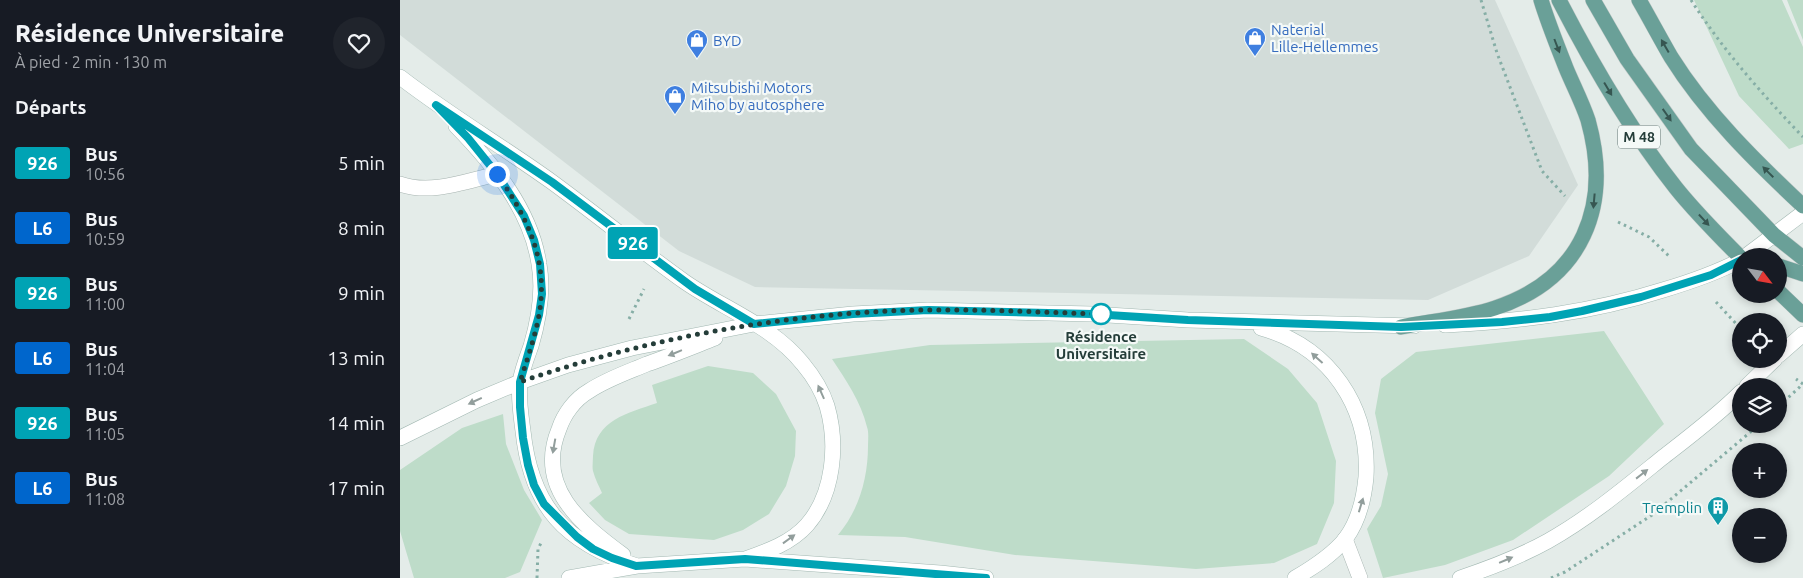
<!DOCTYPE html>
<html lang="fr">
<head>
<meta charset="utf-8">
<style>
  body { margin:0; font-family:Ubuntu,sans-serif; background:#20242c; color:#f1f3f6; height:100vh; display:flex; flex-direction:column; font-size:19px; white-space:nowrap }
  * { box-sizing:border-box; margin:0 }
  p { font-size:16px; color:#9ea1a6 }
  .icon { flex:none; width:28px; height:28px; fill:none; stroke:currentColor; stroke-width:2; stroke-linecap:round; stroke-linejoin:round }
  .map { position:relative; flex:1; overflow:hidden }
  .drawer { display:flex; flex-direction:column; background:#171b24; width:400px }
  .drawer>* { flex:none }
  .badge { padding:0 10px; border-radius:4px; font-size:18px; line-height:32px }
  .needle { width:32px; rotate:121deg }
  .fabs { position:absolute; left:1332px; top:248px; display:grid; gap:10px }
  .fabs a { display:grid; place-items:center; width:55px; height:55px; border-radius:50%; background:#171b24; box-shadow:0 2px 8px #0003; font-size:25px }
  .you { position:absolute; width:25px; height:25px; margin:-12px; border:4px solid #fff; border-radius:50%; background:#1a73e8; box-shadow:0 0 0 8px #1a73e833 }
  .map>.badge { position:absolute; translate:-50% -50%; box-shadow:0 0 0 2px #fff }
  h2 { padding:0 15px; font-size:19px; line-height:45px }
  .round { display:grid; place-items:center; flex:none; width:52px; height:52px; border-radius:26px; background:#20242c }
  .overview { display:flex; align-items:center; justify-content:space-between; height:85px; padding:0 15px }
  h1 { font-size:24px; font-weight:800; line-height:38px }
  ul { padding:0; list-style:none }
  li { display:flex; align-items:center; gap:15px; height:65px; padding:0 15px }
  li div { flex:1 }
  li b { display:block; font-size:19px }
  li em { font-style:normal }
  li .badge { min-width:55px; font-weight:700; text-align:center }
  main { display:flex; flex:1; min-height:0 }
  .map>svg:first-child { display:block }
  .built { fill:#d2dcd9 }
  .green { fill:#bedcc9 }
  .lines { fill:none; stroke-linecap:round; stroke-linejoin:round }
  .lane-casing { stroke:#a7b4b1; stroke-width:16 }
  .street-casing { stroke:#a7b4b1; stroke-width:16 }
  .secondary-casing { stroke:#a2b8b2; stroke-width:16 }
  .primary-casing { stroke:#c2c9c8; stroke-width:16 }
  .path { stroke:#86aea6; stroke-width:3; stroke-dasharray:2.5 4; stroke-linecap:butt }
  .lane { stroke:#fff; stroke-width:15 }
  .street { stroke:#fff; stroke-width:15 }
  .secondary { stroke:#fff; stroke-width:15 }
  .primary { stroke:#6aa098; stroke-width:15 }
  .oneway { fill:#365651 }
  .oneway2 { fill:#929e9c }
  .line-casing { stroke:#fff; stroke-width:11 }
  .line { stroke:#00a3b4; stroke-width:8 }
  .walk { stroke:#243d39; stroke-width:5; stroke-dasharray:0 9 }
  .stop-dot { fill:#fff; stroke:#00a3b4; stroke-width:2.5 }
  .labels { text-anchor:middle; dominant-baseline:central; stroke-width:4.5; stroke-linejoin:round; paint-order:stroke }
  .shield { fill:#f4f9f7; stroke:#627572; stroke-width:1 }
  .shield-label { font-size:14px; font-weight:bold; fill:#243d39 }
  .shop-label { font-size:15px; fill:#366cbe; stroke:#f4f9f7; text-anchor:start }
  .stop-label { font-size:15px; font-weight:bold; fill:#243d39; stroke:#f4f9f7 }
  .culture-label { font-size:15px; fill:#0d838f; stroke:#f4f9f7; text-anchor:end }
</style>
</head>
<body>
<main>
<section class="drawer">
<div class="overview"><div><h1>Résidence Universitaire</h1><p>À pied · 2 min · 130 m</p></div><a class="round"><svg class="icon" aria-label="heart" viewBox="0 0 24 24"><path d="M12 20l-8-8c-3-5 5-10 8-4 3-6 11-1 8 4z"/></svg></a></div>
<h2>Départs</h2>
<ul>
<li><span class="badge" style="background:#00a3b4;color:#fff">926</span><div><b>Bus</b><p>10:56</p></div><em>5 min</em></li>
<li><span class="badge" style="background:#06c;color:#fff">L6</span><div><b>Bus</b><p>10:59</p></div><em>8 min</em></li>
<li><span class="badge" style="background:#00a3b4;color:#fff">926</span><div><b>Bus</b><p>11:00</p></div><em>9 min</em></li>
<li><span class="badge" style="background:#06c;color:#fff">L6</span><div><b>Bus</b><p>11:04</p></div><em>13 min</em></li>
<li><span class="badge" style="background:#00a3b4;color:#fff">926</span><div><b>Bus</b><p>11:05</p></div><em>14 min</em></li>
<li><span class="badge" style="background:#06c;color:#fff">L6</span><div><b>Bus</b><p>11:08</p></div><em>17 min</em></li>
</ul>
</section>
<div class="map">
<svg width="1403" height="578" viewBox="0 0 1403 578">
  <rect width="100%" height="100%" fill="#e4ece9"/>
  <path class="built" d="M 0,0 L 1095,0 L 1178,185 L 1129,256 L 1028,300 L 355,287 L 279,251 L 0,35 Z"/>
  <path class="green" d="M 1294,0 L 1382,0 L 1403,47 L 1403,144 L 1389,149 L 1339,96 Z
    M 1387,0 L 1403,0 L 1403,40 Z
    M 1204,331 L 1264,424 L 1209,476 L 1113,540 L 1045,565 L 983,578 L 967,529 L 981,506 L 988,474 L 975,413 L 981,379 L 1016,352 Z
    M 844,339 L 888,369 L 917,403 L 936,461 L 934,503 L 917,544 L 874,563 L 796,569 L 615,555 L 505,537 L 438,535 C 459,510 468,478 468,446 C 468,440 469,432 467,427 C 461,402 446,380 432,359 L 530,345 Z
    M 308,366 L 353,373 L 376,394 L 396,431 L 395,456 L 386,486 L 369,514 L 343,530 L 314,540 L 229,534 L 205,520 L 189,503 L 202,493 C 199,486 195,479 193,471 C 192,467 193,461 193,456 C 195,420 228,413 257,403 L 252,385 Z
    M 103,414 L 106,444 L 124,490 L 142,520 L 120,572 L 105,578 L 14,578 L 0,531 L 0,470 L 62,428 Z"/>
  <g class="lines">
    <g class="lane-casing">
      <path id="lane" d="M 945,539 L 960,578"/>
    </g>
    <g class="street-casing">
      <path id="street" d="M 0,184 C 31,195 66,181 97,174"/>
    </g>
    <g class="secondary-casing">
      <path id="secondary" d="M 0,77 C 49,115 102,146 152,182 C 197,215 240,250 285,282 C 324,309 373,326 403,364 C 413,376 422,390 427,406 C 438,444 434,494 407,525 C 391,543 368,551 345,559
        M 56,126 C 93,164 131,210 139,264 C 144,292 139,319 131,346 C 127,357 122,370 120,382 C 118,398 121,415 123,431 C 131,507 165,543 237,566
        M 1346,256 L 1403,213
        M 1045,325 C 1121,321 1190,313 1263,290 C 1290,282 1316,273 1341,260
        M 861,328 C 930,347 970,407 966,477 C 964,499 959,520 946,538 C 933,555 912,568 895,578
        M 1379,355 L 1403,334
        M 1347,386 L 1375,359
        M 0,438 L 77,400 L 120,382 L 168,365 L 232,348 L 354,324 L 453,314 L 528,310 L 692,314 L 788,320 L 1014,326
        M 223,555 C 181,524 135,487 159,429 C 164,414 175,399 189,391 C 207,379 228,372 247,364 C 270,356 292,347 315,338
        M 169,578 L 237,566 L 345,559 L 540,573 L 586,578
        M 1060,578 C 1090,568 1121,556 1148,541 C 1189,518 1226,487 1262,458 C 1289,437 1317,416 1341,392"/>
    </g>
    <g class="primary-casing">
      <path id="primary" d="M 1159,0 C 1193,66 1230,130 1276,188 C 1296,213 1319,236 1341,258
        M 1193,0 L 1227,59 L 1291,149 L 1374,235 L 1403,258
        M 1239,0 C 1250,19 1260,38 1271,57 C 1306,113 1355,161 1403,206
        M 1379,266 L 1403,274
        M 1379,292 L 1403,315
        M 1001,327 C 1032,321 1065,318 1095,308 C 1183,279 1212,206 1188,120 C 1182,102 1173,85 1166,68 C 1157,45 1148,23 1141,0"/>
    </g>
    <path class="path" d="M 1081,0 L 1097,53 L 1142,171 L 1165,196
      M 1291,0 C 1323,50 1362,94 1403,137
      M 1218,222 L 1249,237 L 1270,257
      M 1316,302 L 1341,329
      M 229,319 L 244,289
      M 1379,406 L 1403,384 L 1396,379
      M 137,578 L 138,549 L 141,543
      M 1151,578 L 1165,572 L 1252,515 L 1360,424"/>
    <use href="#lane" class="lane"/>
    <use href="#street" class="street"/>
    <use href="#secondary" class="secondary"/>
    <use href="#primary" class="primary"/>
  </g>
  <defs><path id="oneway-solid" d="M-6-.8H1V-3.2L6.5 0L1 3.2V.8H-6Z" transform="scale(1.25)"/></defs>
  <g class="oneway">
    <use href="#oneway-solid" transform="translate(1157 46) rotate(69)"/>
    <use href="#oneway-solid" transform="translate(1265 46) rotate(-120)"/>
    <use href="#oneway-solid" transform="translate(1208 89) rotate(59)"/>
    <use href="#oneway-solid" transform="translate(1267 115) rotate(55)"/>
    <use href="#oneway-solid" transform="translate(1368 172) rotate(-135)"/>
    <use href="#oneway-solid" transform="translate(1194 201) rotate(95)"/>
    <use href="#oneway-solid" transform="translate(1304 220) rotate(47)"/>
  </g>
  <g class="oneway2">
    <use href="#oneway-solid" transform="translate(275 353) rotate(158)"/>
    <use href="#oneway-solid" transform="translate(917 358) rotate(-138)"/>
    <use href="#oneway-solid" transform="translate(421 392) rotate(-114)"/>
    <use href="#oneway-solid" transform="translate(75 401) rotate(155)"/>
    <use href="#oneway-solid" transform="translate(154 446) rotate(100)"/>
    <use href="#oneway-solid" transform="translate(1242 474) rotate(-38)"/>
    <use href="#oneway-solid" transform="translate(961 505) rotate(-73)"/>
    <use href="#oneway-solid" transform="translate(389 539) rotate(-36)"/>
    <use href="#oneway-solid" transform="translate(1106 560) rotate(-23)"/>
  </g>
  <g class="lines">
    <g class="line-casing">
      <path id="line" d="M 586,578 L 345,559 L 236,566 L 212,558 L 193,549 L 177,537 L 144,504 L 134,485 L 128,465 L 123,438 L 120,407 L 120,382 L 139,315 L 142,294 L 140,264 L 134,240 L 124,216 L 97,174 L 68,138 L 36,105 L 152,182 L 295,289 L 354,324 L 453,314 L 528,310 L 692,314 L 788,320 L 1001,327 L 1102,322 L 1150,317 L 1182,311 L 1241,297 L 1311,275 L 1341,260"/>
    </g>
    <use href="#line" class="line"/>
    <path class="walk" d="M 97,174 C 127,217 149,260 139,315 C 135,337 127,360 120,382 C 239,341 364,317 490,311 C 560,308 631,312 701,314"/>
  </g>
  <defs>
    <g id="shop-pin" transform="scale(1.125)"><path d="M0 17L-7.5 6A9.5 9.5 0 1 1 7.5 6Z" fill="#3f7fe0" stroke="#f4f9f7"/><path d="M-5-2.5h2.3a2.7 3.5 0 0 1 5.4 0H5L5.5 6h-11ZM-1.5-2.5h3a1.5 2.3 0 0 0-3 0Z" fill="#fff"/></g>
    <g id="building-pin" transform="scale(1.125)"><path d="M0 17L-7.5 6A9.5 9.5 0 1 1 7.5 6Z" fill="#0f9aa8" stroke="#f4f9f7"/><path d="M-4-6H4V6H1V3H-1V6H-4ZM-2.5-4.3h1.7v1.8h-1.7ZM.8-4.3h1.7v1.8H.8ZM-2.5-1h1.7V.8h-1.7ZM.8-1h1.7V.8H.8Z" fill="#fff"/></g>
  </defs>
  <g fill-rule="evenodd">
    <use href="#shop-pin" x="855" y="38"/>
    <use href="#shop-pin" x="297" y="40"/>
    <use href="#shop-pin" x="275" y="96"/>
    <use href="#building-pin" x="1318" y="507"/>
  </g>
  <circle class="stop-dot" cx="701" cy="314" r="10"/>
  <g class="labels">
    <rect class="shield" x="1218" y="125.5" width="42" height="23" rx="4"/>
    <g class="shield-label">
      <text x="1239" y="137">M 48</text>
    </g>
    <g class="shop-label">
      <text x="871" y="29">Naterial<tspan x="871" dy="17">Lille-Hellemmes</tspan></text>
      <text x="313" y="40">BYD</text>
      <text x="291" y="87">Mitsubishi Motors<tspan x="291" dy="17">Miho by autosphere</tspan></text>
    </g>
    <g class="stop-label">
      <text x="701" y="336">Résidence<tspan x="701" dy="17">Universitaire</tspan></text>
    </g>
    <g class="culture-label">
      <text x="1302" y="507">Tremplin</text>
    </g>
  </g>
</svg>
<div class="fabs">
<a><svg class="needle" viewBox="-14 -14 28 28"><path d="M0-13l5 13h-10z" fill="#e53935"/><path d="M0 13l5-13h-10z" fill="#9ea1a6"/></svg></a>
<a><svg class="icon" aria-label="locate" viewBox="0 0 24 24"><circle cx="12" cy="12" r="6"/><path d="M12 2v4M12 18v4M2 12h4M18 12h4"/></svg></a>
<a><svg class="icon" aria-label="layers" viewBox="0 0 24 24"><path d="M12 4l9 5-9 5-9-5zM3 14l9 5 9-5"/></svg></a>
<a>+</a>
<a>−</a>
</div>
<div class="you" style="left:97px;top:174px"></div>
<b class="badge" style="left:233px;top:243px;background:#00a3b4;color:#fff">926</b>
</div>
</main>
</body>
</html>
